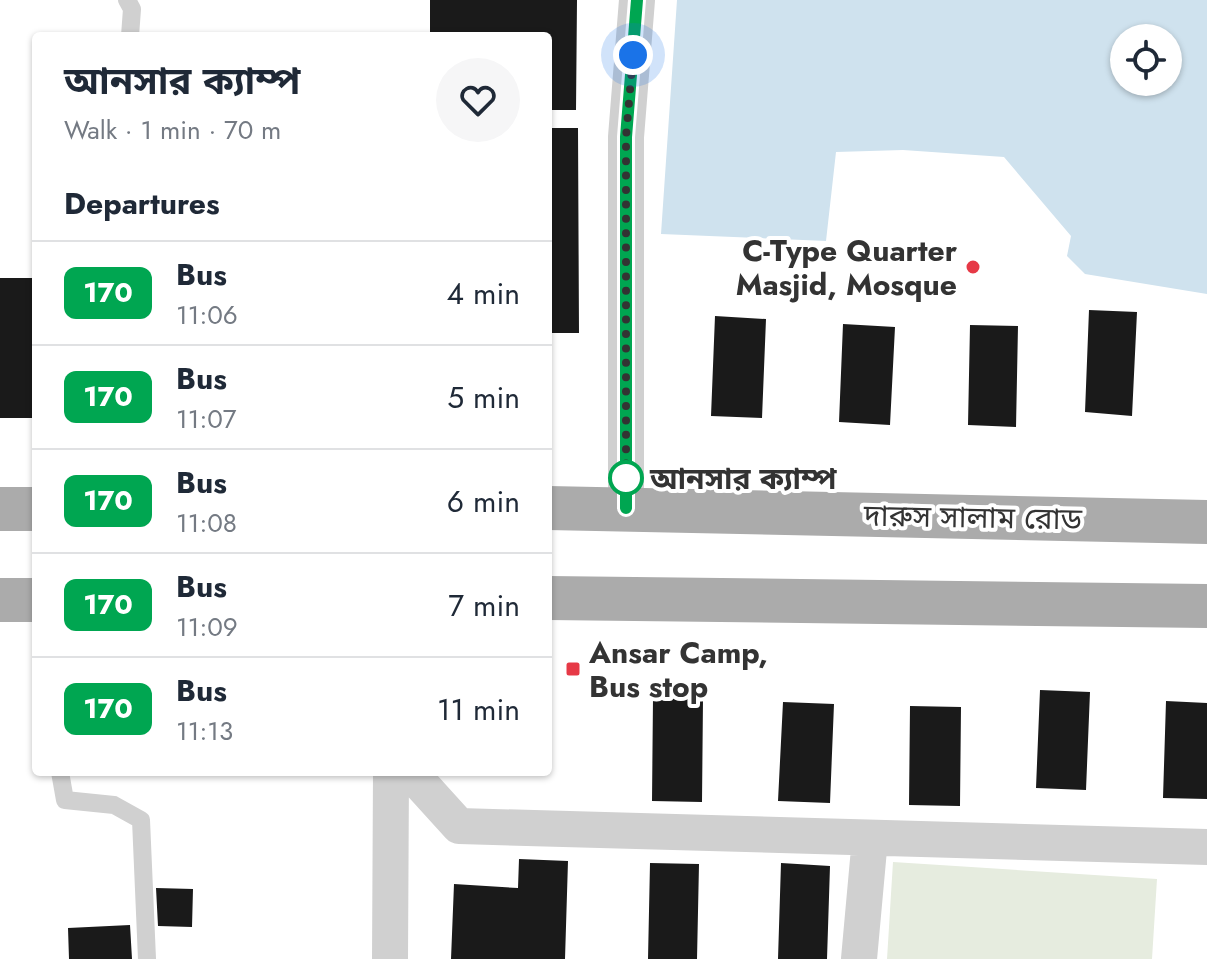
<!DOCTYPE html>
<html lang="en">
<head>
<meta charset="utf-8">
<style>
  body { margin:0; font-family:Jost,"Noto Sans Bengali",sans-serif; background:#f6f6f7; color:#1f2937; height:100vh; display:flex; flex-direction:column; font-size:30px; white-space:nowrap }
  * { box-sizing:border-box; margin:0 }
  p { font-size:26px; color:#747a83 }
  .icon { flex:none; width:44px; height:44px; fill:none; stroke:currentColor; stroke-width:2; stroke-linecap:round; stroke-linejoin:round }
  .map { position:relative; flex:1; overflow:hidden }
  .sheet { position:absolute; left:32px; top:32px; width:520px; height:744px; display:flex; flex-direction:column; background:#fff; border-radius:8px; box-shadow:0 2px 6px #0004 }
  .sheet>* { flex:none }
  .badge { padding:0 16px; border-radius:12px; font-size:28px; line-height:52px }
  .buttons { position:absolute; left:1110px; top:24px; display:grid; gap:16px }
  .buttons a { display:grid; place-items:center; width:72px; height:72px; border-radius:50%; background:#fff; box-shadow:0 2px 6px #0004; font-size:40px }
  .you { position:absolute; width:40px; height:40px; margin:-20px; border:6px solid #fff; border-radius:50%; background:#1a73e8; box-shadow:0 0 0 12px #1a73e833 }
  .map>.badge { position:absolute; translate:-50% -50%; box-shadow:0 0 0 4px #fff }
  h2 { padding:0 32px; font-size:30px; line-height:72px }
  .round { display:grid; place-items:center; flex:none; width:84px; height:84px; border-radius:42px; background:#f6f6f7 }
  .overview { display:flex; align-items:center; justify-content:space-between; height:136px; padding:0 32px }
  h1 { font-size:38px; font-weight:700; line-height:60px }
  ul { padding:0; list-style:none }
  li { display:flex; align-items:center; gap:24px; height:104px; padding:0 32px; border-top:2px solid #e0e1e3 }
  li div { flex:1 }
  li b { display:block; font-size:30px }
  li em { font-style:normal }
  li .badge { min-width:88px; font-weight:700; text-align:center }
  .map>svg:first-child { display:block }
  .green { fill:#e6ecdf }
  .water { fill:#cfe2ee; fill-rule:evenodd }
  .building { fill:#1a1a1a }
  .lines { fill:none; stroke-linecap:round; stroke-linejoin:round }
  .lane { stroke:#d0d0d0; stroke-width:18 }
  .street { stroke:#d0d0d0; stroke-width:36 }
  .primary { stroke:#ababab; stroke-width:44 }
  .line-casing { stroke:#fff; stroke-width:18 }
  .line { stroke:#00a651; stroke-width:12 }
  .walk { stroke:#333; stroke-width:8; stroke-dasharray:0 14.4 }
  .poi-dot { fill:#e63946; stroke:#fff; stroke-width:3 }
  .stop-dot { fill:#fff; stroke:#00a651; stroke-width:4 }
  .labels { text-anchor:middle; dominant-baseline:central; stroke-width:8; stroke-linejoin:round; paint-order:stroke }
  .poi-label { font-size:30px; font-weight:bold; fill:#333; stroke:#fff; text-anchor:end }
  .stop-label { font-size:30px; font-weight:bold; fill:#333; stroke:#fff; text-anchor:start }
  .street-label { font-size:30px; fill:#333; stroke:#fff }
</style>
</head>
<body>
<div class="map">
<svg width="1207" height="959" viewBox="0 0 1207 959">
  <rect width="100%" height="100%" fill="#fff"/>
  <path class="green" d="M 893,862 L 1157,879 L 1152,959 L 887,959 Z"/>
  <path class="water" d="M 677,0 L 1207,0 L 1207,294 L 1085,274 L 1067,256 L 1071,236 L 1004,157 L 903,150 L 836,152 L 826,241 L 661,234 ZM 1124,38 L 1168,38 L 1168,82 L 1124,82 Z"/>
  <path class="building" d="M 430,0 L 577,0 L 576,110 L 548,110 L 548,36 L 430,36 Z
    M 548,128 L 578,128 L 579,333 L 548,333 Z
    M 0,278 L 34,278 L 32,418 L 0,418 Z
    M 1089,310 L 1137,312 L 1132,416 L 1085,412 Z
    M 715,316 L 766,319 L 762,418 L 711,416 Z
    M 843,324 L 895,327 L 890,425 L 839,422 Z
    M 970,325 L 1018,326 L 1016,427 L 968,425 Z
    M 1040,690 L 1090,692 L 1086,790 L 1036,788 Z
    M 653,698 L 703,699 L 702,802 L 652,801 Z
    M 1166,701 L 1207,703 L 1207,799 L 1163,798 Z
    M 783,702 L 834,704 L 830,803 L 778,801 Z
    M 910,706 L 961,707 L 960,806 L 909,805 Z
    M 519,859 L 568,861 L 565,959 L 451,959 L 454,884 L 518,888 Z
    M 650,863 L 699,864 L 697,959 L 648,959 Z
    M 781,863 L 830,866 L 827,959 L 778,959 Z
    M 156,888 L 193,889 L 192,927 L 158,926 Z
    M 130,925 L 132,959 L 69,959 L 68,928 Z"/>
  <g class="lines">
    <path class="lane" d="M 127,0 L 132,9 L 130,36
      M 60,772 L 65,800 L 114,805 L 141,820 L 147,959"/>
    <path class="street" d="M 626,508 L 626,137 L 637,0
      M 410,772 L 459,826 L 1207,847
      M 390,959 L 391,772
      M 859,959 L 870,838"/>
    <path class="primary" d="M 548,508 L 1207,522
      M 0,509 L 36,509
      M 548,598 L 1207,606
      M 0,600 L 36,600"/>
  </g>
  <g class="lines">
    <g class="line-casing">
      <path id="line" d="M 626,508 L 626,137 L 637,0"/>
    </g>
    <use href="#line" class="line"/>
    <path class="walk" d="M 626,478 L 626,137 L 633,55"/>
  </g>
  <g class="poi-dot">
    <circle cx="973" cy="267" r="8"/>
    <rect x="565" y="661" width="16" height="16" rx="4"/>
  </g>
  <circle class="stop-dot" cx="626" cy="478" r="16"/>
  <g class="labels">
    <g class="poi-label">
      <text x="957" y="250">C-Type Quarter<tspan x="957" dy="34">Masjid, Mosque</tspan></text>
      <text x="589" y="652" text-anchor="start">Ansar Camp,<tspan x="589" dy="34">Bus stop</tspan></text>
    </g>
    <g class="stop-label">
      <text x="650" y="478">আনসার ক্যাম্প</text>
    </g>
    <g class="street-label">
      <text transform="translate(973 517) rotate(1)">দারুস সালাম রোড</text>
    </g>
  </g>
</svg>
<div class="buttons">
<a><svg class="icon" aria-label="locate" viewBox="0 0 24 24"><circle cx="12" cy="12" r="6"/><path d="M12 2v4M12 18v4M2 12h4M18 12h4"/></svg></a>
</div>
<div class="you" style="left:633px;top:55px"></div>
<section class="sheet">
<div class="overview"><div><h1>আনসার ক্যাম্প</h1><p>Walk · 1 min · 70 m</p></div><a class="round"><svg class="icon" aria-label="heart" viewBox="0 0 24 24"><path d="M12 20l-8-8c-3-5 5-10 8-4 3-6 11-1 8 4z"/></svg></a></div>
<h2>Departures</h2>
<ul>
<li><span class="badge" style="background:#00a651;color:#fff">170</span><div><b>Bus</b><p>11:06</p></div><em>4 min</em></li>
<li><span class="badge" style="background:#00a651;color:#fff">170</span><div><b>Bus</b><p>11:07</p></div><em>5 min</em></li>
<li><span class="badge" style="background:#00a651;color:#fff">170</span><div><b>Bus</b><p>11:08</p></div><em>6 min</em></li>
<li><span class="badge" style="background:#00a651;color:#fff">170</span><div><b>Bus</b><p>11:09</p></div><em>7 min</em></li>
<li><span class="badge" style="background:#00a651;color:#fff">170</span><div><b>Bus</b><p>11:13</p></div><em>11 min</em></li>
</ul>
</section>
</div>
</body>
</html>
